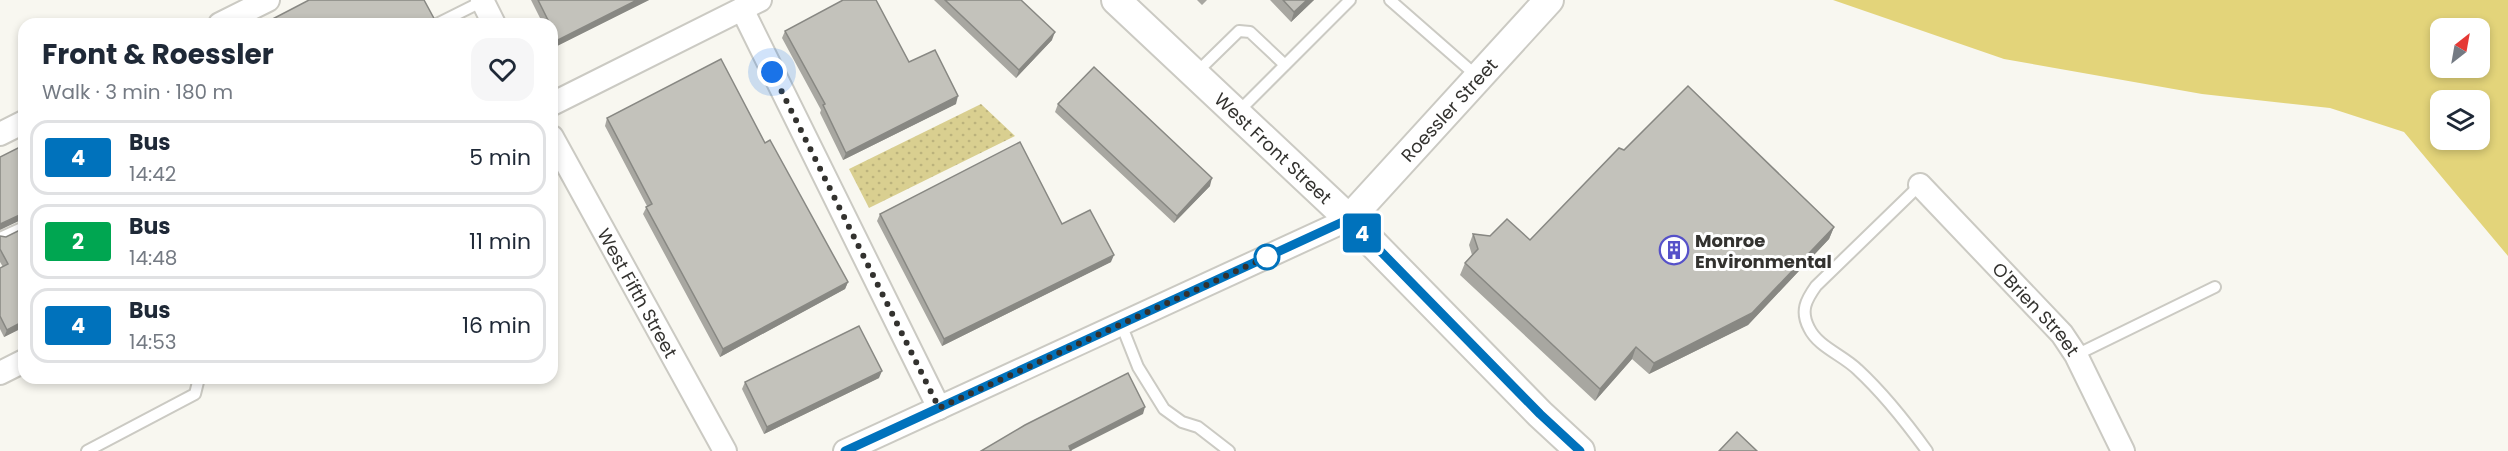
<!DOCTYPE html>
<html lang="en">
<head>
<meta charset="utf-8">
<style>
  body { margin:0; font-family:Poppins,sans-serif; background:#f6f6f7; color:#1f2937; height:100vh; display:flex; flex-direction:column; font-size:22px; white-space:nowrap }
  * { box-sizing:border-box; margin:0 }
  p { font-size:20px; color:#747a83 }
  .icon { flex:none; width:33px; height:33px; fill:none; stroke:currentColor; stroke-width:2; stroke-linecap:round; stroke-linejoin:round }
  .map { position:relative; flex:1; overflow:hidden }
  .sheet { position:absolute; left:18px; top:18px; width:540px; height:366px; display:flex; flex-direction:column; background:#fff; border-radius:18px; box-shadow:0 3px 9px #0003 }
  .sheet>* { flex:none }
  .badge { padding:0 12px; border-radius:4px; font-size:21px; line-height:39px }
  .needle { width:39px; rotate:31deg }
  .controls { position:absolute; left:2430px; top:18px; display:grid; gap:12px }
  .controls a { display:grid; place-items:center; width:60px; height:60px; border-radius:12px; background:#fff; box-shadow:0 3px 9px #0003; font-size:30px }
  .you { position:absolute; width:30px; height:30px; margin:-15px; border:4px solid #fff; border-radius:50%; background:#1a73e8; box-shadow:0 0 0 9px #1a73e833 }
  .map>.badge { position:absolute; translate:-50% -50%; box-shadow:0 0 0 3px #fff }
  .round { display:grid; place-items:center; flex:none; width:63px; height:63px; border-radius:18px; background:#f6f6f7 }
  .summary { display:flex; align-items:center; justify-content:space-between; height:102px; padding:0 24px }
  h1 { font-size:28px; font-weight:700; line-height:45px }
  ul { padding:0; list-style:none }
  li { display:flex; align-items:center; gap:18px; height:75px; margin:0 12px 9px; padding:0 12px; border:3px solid #e0e1e3; border-radius:18px }
  li div { flex:1 }
  li b { display:block; font-size:22px }
  li em { font-style:normal }
  li .badge { min-width:66px; font-weight:700; text-align:center }
  .map>svg:first-child { display:block }
  .grass { fill:url(#grass-dots) }
  .water { fill:#e3d47a; fill-rule:evenodd }
  .lines { fill:none; stroke-linecap:round; stroke-linejoin:round }
  .service-casing { stroke:#cbcac3; stroke-width:14 }
  .minor-casing { stroke:#cbcac3; stroke-width:26 }
  .tertiary-casing { stroke:#cbcac3; stroke-width:32 }
  .service { stroke:#fff; stroke-width:10 }
  .minor { stroke:#fff; stroke-width:22 }
  .tertiary { stroke:#fff; stroke-width:28 }
  .wall { fill:#a8a7a1 }
  .shaded-wall { fill:#888883 }
  .building { fill:#c3c2bb; stroke:#888883; stroke-width:1.5 }
  .line-casing { stroke:#fff; stroke-width:14 }
  .line { stroke:#0072bc; stroke-width:9 }
  .walk { stroke:#33322f; stroke-width:6; stroke-dasharray:0 10.8 }
  .stop-dot { fill:#fff; stroke:#0072bc; stroke-width:3 }
  .labels { text-anchor:middle; dominant-baseline:central; stroke-width:6; stroke-linejoin:round; paint-order:stroke }
  .street-label { font-size:18px; fill:#33322f; stroke:#fff }
  .poi-label { font-size:18px; font-weight:bold; fill:#33322f; stroke:#fff; text-anchor:start }
</style>
</head>
<body>
<div class="map">
<svg width="2508" height="451" viewBox="0 0 2508 451">
  <defs>
    <pattern id="grass-dots" width="8" height="8" patternUnits="userSpaceOnUse" patternTransform="scale(1.5)"><rect width="8" height="8" fill="#d9cf90"/><path d="M2 2h.1M6 6h.1" fill="none" stroke="#bbb27c" stroke-width="1.8" stroke-linecap="round"/></pattern>
  </defs>
  <rect width="100%" height="100%" fill="#f8f7f0"/>
  <path class="grass" d="M 981,104 L 1015,136 L 869,208 L 849,169 Z"/>
  <path class="water" d="M 1833,0 L 2508,0 L 2508,256 L 2404,132 L 2330,108 L 2202,94 L 2004,59 ZM 2440,28 L 2480,28 L 2480,68 L 2440,68 ZM 2440,100 L 2480,100 L 2480,140 L 2440,140 Z"/>
  <g class="lines">
    <g class="service-casing">
      <path id="service" d="M 1390,0 L 1478,77
        M 437,24 L 485,0
        M 1195,74 L 1239,31 L 1250,32 L 1285,65
        M 1237,113 L 1350,0
        M 1920,185 L 1816,286 C 1806,300 1800,311 1809,328 C 1818,347 1843,355 1858,370 C 1885,395 1906,422 1927,451
        M 0,238 L 24,227
        M 1121,324 L 1138,367 L 1164,409 L 1182,422 L 1198,427 L 1229,451
        M 2076,355 L 2215,287
        M 87,451 L 195,394 L 199,378"/>
    </g>
    <g class="minor-casing">
      <g id="minor">
        <path d="M 482,0 L 494,24"/>
        <path d="M 742,9 L 939,408"/>
        <path d="M 220,24 L 268,0"/>
        <path d="M 552,104 L 760,0"/>
        <path d="M 0,134 L 24,122"/>
        <path id="s1" d="M 552,137 L 725,451"/>
        <path id="s2" d="M 1920,185 L 2062,334 L 2076,355 L 2123,451"/>
        <path d="M 0,373 L 24,361"/>
        <path d="M 845,451 L 1349,219"/>
      </g>
    </g>
    <g class="tertiary-casing">
      <g id="tertiary">
        <path id="s3" d="M 1116,0 L 1349,219 L 1540,414 L 1580,451"/>
        <path id="s4" d="M 1349,219 L 1549,0"/>
      </g>
    </g>
    <use href="#service" class="service"/>
    <use href="#minor" class="minor"/>
    <use href="#tertiary" class="tertiary"/>
  </g>
  <path class="wall" d="M 531,0 L 649,0 L 555,47 L 552,41 L 552,24 L 543,24 Z
    M 934,0 L 1021,0 L 1052,40 L 1016,78 Z
    M 1197,0 L 1207,0 L 1202,5 Z
    M 1270,0 L 1314,0 L 1291,22 Z
    M 785,31 L 909,62 L 956,104 L 843,160 L 820,113 L 821,110 L 782,38 Z
    M 1058,104 L 1210,186 L 1174,223 L 1055,112 Z
    M 607,118 L 848,282 L 845,289 L 720,357 L 643,214 L 647,206 L 605,126 Z
    M 1624,150 L 1834,227 L 1829,239 L 1748,325 L 1649,374 L 1632,359 L 1595,401 L 1460,275 L 1465,263 L 1472,255 L 1469,245 L 1473,234 L 1530,240 Z
    M 880,214 L 1062,224 L 1111,262 L 942,346 L 877,221 Z
    M 0,236 L 6,237 L 24,327 L 4,337 L 0,329 L 0,268 L 3,267 L 0,262 Z
    M 879,378 L 764,434 L 742,389 L 745,382 Z"/>
  <path class="shaded-wall" d="M 637,0 L 649,0 L 555,47 L 558,40 Z
    M 1307,0 L 1314,0 L 1291,22 L 1294,12 Z
    M 1055,32 L 1052,40 L 1016,78 L 1019,70 Z
    M 958,96 L 956,104 L 843,160 L 846,153 Z
    M 1212,178 L 1210,186 L 1174,223 L 1177,216 Z
    M 24,213 L 21,220 L 0,230 L 0,224 Z
    M 1834,227 L 1829,239 L 1748,325 L 1649,374 L 1654,363 Z
    M 1114,255 L 1111,262 L 942,346 L 944,339 Z
    M 848,282 L 845,289 L 720,357 L 723,349 Z
    M 24,321 L 24,327 L 4,337 L 7,330 Z
    M 1636,347 L 1632,359 L 1595,401 L 1600,389 Z
    M 882,371 L 879,378 L 764,434 L 767,427 Z
    M 1145,407 L 1143,414 L 1070,451 L 1069,446 Z"/>
  <path class="building" d="M 309,0 L 424,0 L 437,24 L 263,24 Z
    M 538,0 L 637,0 L 558,40 L 552,28 L 552,24 L 550,24 Z
    M 843,0 L 876,0 L 909,62 L 935,50 L 958,96 L 846,153 L 823,105 L 825,104 L 785,31 Z
    M 945,0 L 1021,0 L 1055,32 L 1019,70 Z
    M 1283,0 L 1307,0 L 1294,12 Z
    M 721,59 L 765,143 L 770,140 L 848,282 L 723,349 L 646,207 L 652,204 L 607,118 Z
    M 1094,67 L 1212,178 L 1177,216 L 1058,104 Z
    M 1688,86 L 1834,227 L 1752,313 L 1654,363 L 1636,347 L 1600,389 L 1465,263 L 1478,249 L 1473,234 L 1490,236 L 1507,219 L 1530,240 L 1619,148 L 1624,150 Z
    M 1020,142 L 1062,224 L 1090,210 L 1114,255 L 944,339 L 880,214 Z
    M 24,145 L 24,213 L 0,224 L 0,157 Z
    M 24,228 L 24,321 L 7,330 L 0,316 L 0,268 L 8,264 L 0,249 L 0,236 L 6,237 Z
    M 859,326 L 882,371 L 767,427 L 745,382 Z
    M 1128,373 L 1145,407 L 1069,446 L 1071,451 L 981,451 L 1025,425 Z
    M 1737,432 L 1757,451 L 1719,451 Z"/>
  <g class="lines">
    <g class="line-casing">
      <path id="line" d="M 845,451 L 1349,219 L 1540,414 L 1580,451"/>
    </g>
    <use href="#line" class="line"/>
    <path class="walk" d="M 772,72 L 939,408 L 1267,257"/>
  </g>
  <defs>
    <g id="building-ring" transform="scale(1.5)"><circle r="9.5" fill="#fff" stroke="#5651c9" stroke-width="1.5"/><path d="M-4-6H4V6H1V3H-1V6H-4ZM-2.5-4.3h1.7v1.8h-1.7ZM.8-4.3h1.7v1.8H.8ZM-2.5-1h1.7V.8h-1.7ZM.8-1h1.7V.8H.8Z" fill="#5651c9"/></g>
  </defs>
  <g fill-rule="evenodd">
    <use href="#building-ring" x="1674" y="250"/>
  </g>
  <circle class="stop-dot" cx="1267" cy="257" r="12"/>
  <g class="labels">
    <g class="street-label">
      <text stroke="none"><textPath href="#s4" startOffset="148">Roessler Street</textPath></text>
      <text stroke="none"><textPath href="#s3" startOffset="216">West Front Street</textPath></text>
      <text stroke="none"><textPath href="#s1" startOffset="178">West Fifth Street</textPath></text>
      <text stroke="none"><textPath href="#s2" startOffset="170">O'Brien Street</textPath></text>
    </g>
    <g class="poi-label">
      <text x="1695" y="240">Monroe<tspan x="1695" dy="21">Environmental</tspan></text>
    </g>
  </g>
</svg>
<div class="controls">
<a><svg class="needle" viewBox="-14 -14 28 28"><path d="M0-13l5 13h-10z" fill="#e53935"/><path d="M0 13l5-13h-10z" fill="#747a83"/></svg></a>
<a><svg class="icon" aria-label="layers" viewBox="0 0 24 24"><path d="M12 4l9 5-9 5-9-5zM3 14l9 5 9-5"/></svg></a>
</div>
<div class="you" style="left:772px;top:72px"></div>
<b class="badge" style="left:1362px;top:233px;background:#0072bc;color:#fff">4</b>
<section class="sheet">
<div class="summary"><div><h1>Front &amp; Roessler</h1><p>Walk · 3 min · 180 m</p></div><a class="round"><svg class="icon" aria-label="heart" viewBox="0 0 24 24"><path d="M12 20l-8-8c-3-5 5-10 8-4 3-6 11-1 8 4z"/></svg></a></div>
<ul>
<li><span class="badge" style="background:#0072bc;color:#fff">4</span><div><b>Bus</b><p>14:42</p></div><em>5 min</em></li>
<li><span class="badge" style="background:#00a651;color:#fff">2</span><div><b>Bus</b><p>14:48</p></div><em>11 min</em></li>
<li><span class="badge" style="background:#0072bc;color:#fff">4</span><div><b>Bus</b><p>14:53</p></div><em>16 min</em></li>
</ul>
</section>
</div>
</body>
</html>
